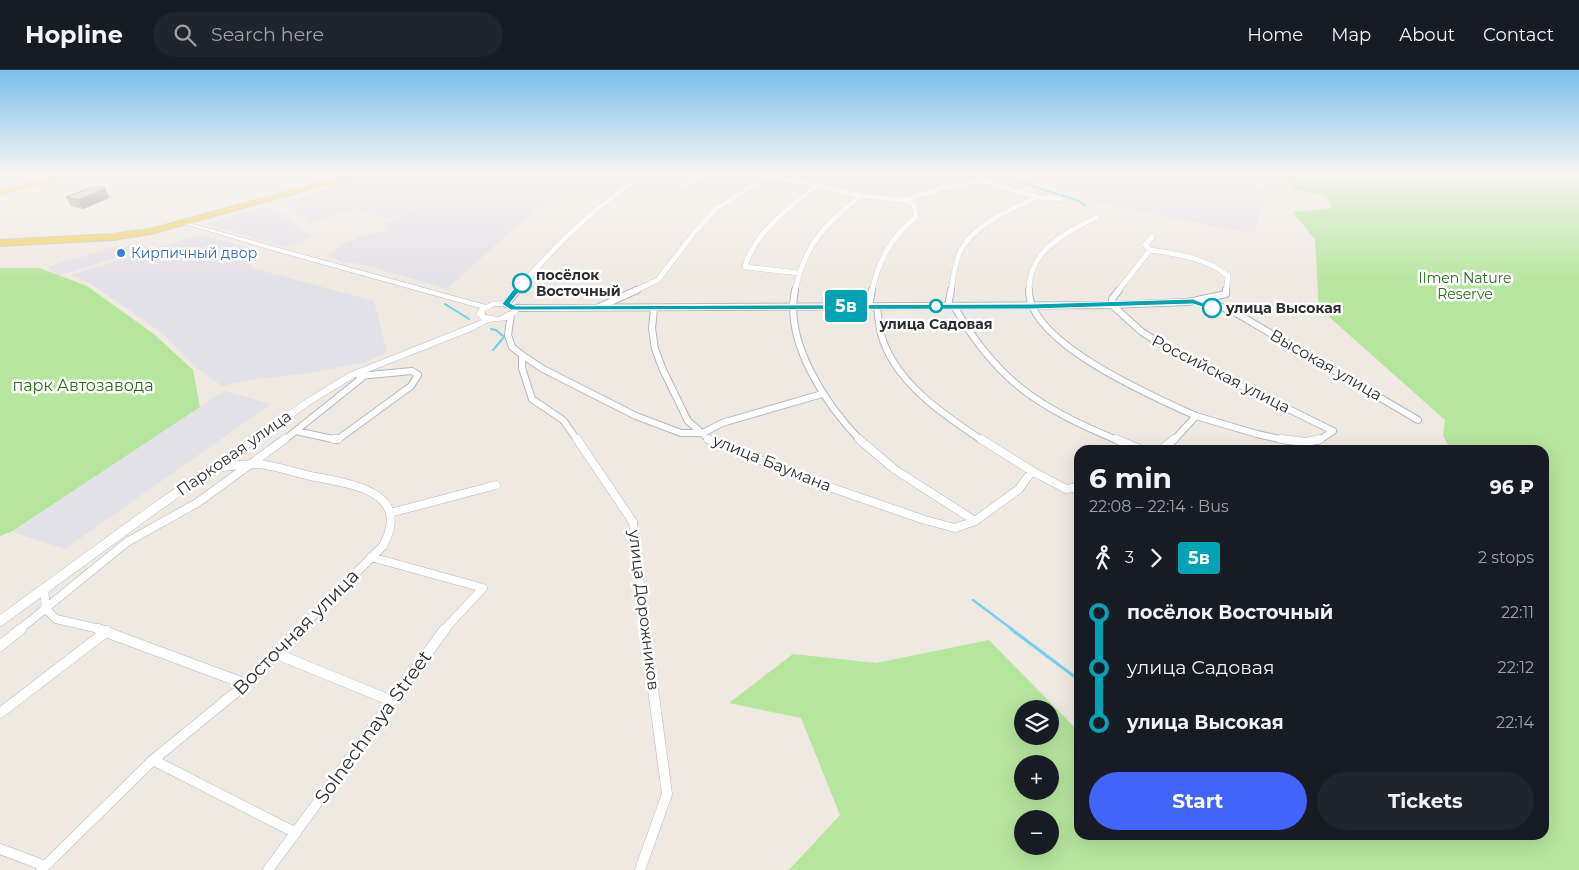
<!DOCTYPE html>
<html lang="en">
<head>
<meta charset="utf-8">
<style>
  body { margin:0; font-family:Montserrat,sans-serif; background:#20242c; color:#f1f3f6; height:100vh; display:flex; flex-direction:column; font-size:19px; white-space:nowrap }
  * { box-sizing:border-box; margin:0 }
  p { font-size:16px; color:#9ea1a6 }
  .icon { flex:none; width:28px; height:28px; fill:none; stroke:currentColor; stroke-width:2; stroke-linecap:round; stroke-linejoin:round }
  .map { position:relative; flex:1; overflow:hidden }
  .panel { position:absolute; left:1074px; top:375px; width:475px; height:395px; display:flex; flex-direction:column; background:#171b24; border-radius:15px; box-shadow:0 5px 20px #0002 }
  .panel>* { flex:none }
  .badge { padding:0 10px; border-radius:4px; font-size:18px; line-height:32px }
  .controls { position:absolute; left:1014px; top:630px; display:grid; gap:10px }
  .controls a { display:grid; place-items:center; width:45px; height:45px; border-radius:50%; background:#171b24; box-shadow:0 5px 20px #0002; font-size:25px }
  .map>.badge { position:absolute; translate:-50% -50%; box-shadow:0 0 0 2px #fff }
  .legs { display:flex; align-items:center; gap:8px; height:55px; padding:0 15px; font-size:16px }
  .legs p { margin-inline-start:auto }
  .summary { display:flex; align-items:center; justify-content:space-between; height:85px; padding:0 15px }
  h1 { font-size:28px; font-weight:700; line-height:38px }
  .cta { display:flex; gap:10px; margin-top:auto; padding:10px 15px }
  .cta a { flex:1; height:58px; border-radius:30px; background:#4264fb; color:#fff; font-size:20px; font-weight:700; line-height:58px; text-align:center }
  .cta a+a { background:#20242c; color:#f1f3f6 }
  ul { padding:0 15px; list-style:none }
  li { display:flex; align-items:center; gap:18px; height:55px; font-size:19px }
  li i { display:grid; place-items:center; width:8px; height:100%; margin:0 6px; background:currentColor }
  li i::after { content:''; width:12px; height:12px; margin:-6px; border:4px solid; border-radius:50%; background:#171b24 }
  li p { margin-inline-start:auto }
  li:first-child i { background:linear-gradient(#0000 50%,currentColor 0) }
  li:last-child i { background:linear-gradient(currentColor 50%,#0000 0) }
  header { display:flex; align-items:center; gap:30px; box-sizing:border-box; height:70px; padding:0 25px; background:#171b24; border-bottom:1px solid #363941 }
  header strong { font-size:24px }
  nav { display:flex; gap:28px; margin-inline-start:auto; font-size:18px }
  .search { width:350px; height:45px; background:#20242c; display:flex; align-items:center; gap:12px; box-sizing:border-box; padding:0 18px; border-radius:28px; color:#9ea1a6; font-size:19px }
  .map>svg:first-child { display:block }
  .industrial { fill:#e3e1e8 }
  .green { fill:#b6e59e; fill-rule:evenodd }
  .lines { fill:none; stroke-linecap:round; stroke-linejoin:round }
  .stream-far2 { stroke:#75cff0; stroke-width:2 }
  .stream-far1 { stroke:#75cff0; stroke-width:2.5 }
  .stream { stroke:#75cff0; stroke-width:3 }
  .minor-far3-casing { stroke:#b4b7c1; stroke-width:5.5 }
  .minor-far2-casing { stroke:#b4b7c1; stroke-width:8 }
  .minor-far1-casing { stroke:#b4b7c1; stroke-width:9 }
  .minor-casing { stroke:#b4b7c1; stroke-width:11 }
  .tertiary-casing { stroke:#b4b7c1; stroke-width:1 }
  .primary-casing { stroke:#c9c9c9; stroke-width:2 }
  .minor-far3 { stroke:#fff; stroke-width:5 }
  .minor-far2 { stroke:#fff; stroke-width:6 }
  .minor-far1 { stroke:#fff; stroke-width:8 }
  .minor { stroke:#fff; stroke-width:10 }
  .tertiary { fill:#fff; fill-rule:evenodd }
  .primary { fill:#f2d163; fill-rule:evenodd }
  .wall { fill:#afaba4 }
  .shaded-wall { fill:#8e8b86 }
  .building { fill:#cbc7bf; stroke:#8e8b86 }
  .line-1 { fill:#00a3b4; stroke:#fff }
  .shop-dot { fill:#3f7fe0; stroke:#fff; stroke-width:2 }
  .stop-1-dot { fill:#fff; stroke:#00a3b4; stroke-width:2.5 }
  .labels { text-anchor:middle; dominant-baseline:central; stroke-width:5; stroke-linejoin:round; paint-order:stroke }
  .far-shop-label { font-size:14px; fill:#366cbe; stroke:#fff; text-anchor:start }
  .far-stop-label { font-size:14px; font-weight:bold; fill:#2e2e2e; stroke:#fff; text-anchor:start }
  .far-park-label { font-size:14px; fill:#2c6e1b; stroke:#fff }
  .street-label { font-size:16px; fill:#2e2e2e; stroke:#fff }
  .park-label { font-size:16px; fill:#2c6e1b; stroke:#fff }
  .near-street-label { font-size:19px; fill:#2e2e2e; stroke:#fff }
</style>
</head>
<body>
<header>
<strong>Hopline</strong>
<div class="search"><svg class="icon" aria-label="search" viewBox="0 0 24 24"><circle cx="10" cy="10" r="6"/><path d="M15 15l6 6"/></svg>Search here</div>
<nav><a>Home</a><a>Map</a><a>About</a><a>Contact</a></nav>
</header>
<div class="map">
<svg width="1579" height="800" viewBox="0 0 1579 800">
  <rect width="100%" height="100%" fill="#efe9e1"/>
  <path class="industrial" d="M 0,102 L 68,102 L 0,121 Z
    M 243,102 L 342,102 L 297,115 Z
    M 383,102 L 497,102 L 387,150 L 355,138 L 310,154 L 285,133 L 289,130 Z
    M 501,102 L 606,104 L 582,121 L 566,118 L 510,162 L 447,219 L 372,197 L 351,192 L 343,193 L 329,185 L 343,174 L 365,165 L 389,160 L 381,155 L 400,147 L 398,146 Z
    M 1099,102 L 1240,102 L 1245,111 L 1267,122 L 1254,164 L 1087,131 Z
    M 271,136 L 311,167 L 285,177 L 206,154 L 245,141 Z
    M 199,165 L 247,177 L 252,198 L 374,231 L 387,283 L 363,293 L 303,304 L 254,309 L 222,316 L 197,298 L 163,264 L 90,213 L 71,205 Z
    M 117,176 L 150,177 L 58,206 L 47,197 Z
    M 224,321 L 271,334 L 65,479 L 13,462 Z"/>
  <path class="green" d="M 1267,102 L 1579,102 L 1579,800 L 789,800 L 840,745 L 801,648 L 729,633 L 793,584 L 876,593 L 989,570 L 1079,662 L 1079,765 L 1544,765 L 1544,380 L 1451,380 L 1443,366 L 1445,350 L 1319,238 L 1315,170 L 1293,142 L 1332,138 L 1326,127 L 1292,119 L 1289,106 ZM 1022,639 L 1050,639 L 1050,666 L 1022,666 ZM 1022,694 L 1050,694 L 1050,721 L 1022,721 ZM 1022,749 L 1050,749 L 1050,776 L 1022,776 Z
    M 0,198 L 40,198 L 87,216 L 155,265 L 193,300 L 200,337 L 13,461 L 0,466 Z"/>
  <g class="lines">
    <path class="stream-far2" d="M 1016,111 L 1079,131 L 1086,136
      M 445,234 L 469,249
      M 491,259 L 496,260 L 504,267 L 493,280"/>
    <path class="stream-far1" d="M 973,530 L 1013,560"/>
    <path class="stream" d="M 1011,559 L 1079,610"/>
    <g class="minor-far3-casing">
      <path id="minor-far3" d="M 757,102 L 766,107 L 818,115 L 861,126 L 904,130 L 943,118 L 983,111 L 1037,127 L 1061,129
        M 685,115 L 706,102
        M 1150,180 L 1145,175 L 1152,167
        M 799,203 L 745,197 C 754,162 792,135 818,115
        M 517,221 C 555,174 597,135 648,102
        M 634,221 L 658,210 L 694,163 L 716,139 L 766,107
        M 795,221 C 805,174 824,155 861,126
        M 872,221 C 879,189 891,168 916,147 L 914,134 L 904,130
        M 951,221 C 953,207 955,192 961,180 C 974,154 1012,139 1037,127
        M 1029,221 C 1029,180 1065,163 1097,147
        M 1118,221 L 1150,180 C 1177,184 1207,188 1228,206 L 1226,221"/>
    </g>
    <g class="minor-far2-casing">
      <path id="minor-far2" d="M 795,220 C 784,272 826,335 861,371
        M 1029,220 C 1028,273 1154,327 1196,346
        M 1207,231 L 1236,243 L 1418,350
        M 506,234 L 518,220
        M 1112,235 L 1142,262 L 1177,284 L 1333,361
        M 1112,235 L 1112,229 L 1119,220
        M 1112,235 L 1188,232 L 1226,224 L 1226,220
        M 869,236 L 872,220
        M 948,236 L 951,220
        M 954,236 C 997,312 1040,338 1119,371
        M 599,237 L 637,220
        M 877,237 C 878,246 879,255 881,264 C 894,312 944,345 983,371
        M 514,238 L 1112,235
        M 654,239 L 652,258 L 655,279 L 663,300 L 688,351 L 711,371
        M 511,245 L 508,265 L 512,277 L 522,285 L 543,299 L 636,346 L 681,363 L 703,363 L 722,353 L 822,324
        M 522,285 L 522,298 L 532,329 L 563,350 L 578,371
        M 296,361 L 337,370 L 411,316 L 418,305 L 412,301 L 359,306
        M 283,371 L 363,307
        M 1173,371 L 1196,346 L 1257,364 L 1288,371
        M 1318,371 L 1333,361"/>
    </g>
    <g class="minor-far1-casing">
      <path id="minor-far1" d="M 334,369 L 338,369
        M 577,369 L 633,452 L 645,560
        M 708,369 L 809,410 L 925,450 L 955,458 L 975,451 L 1019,419 L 1032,401 L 1066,419 L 1079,417
        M 859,369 L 894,399 L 975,451
        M 981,369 L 1032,401
        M 1116,369 L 1142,380
        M 1281,369 L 1306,372 L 1320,369
        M 1161,380 L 1174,369
        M 213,398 C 228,397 244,393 259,394 C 276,396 294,402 311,406 C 349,414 413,420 383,476 L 299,560
        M 390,443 L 496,415
        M 371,487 L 483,518 L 444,560
        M 44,518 L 46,539 L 56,549 L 104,560
        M 19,560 L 127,472 L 197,433 L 285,369"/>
    </g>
    <g class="minor-casing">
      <path id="minor" d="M 98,559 L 246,614
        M 0,576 L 21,559
        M 277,584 L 392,631
        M 0,643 L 107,561
        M 153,690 L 296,763
        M 0,779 L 45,796
        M 41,800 L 153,690 L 246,614 L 301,559
        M 268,800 L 445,559
        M 640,800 L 667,724 L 645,559"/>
    </g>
    <g class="tertiary-casing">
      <path id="tertiary" d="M 185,152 L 486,235 C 496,229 507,231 517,236 L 518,242 C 508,254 501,249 489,252 C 484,254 478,257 474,260 L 355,307 L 314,332 L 159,441 L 4,554 L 0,556 L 0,545 L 151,435 L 308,328 L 349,303 L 482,250 L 476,244 L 480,238 L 282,183 L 185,154 ZM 494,236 L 505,236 L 510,239 L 510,241 L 499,247 L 485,245 L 485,241 Z"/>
    </g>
    <g class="primary-casing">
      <path id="primary" d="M 68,102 L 81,102 L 0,125 L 0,121 Z
        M 359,102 L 372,102 L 151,164 L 113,170 L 0,176 L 0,170 L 113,164 L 150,159 Z"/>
    </g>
    <use href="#minor-far3" class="minor-far3"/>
    <use href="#minor-far2" class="minor-far2"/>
    <use href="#minor-far1" class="minor-far1"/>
    <use href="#minor" class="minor"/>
    <use href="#tertiary" class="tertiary"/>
    <use href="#primary" class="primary"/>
  </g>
  <path class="wall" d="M 109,126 L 109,128 L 83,139 L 71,136 L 66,127 Z"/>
  <path class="shaded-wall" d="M 104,117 L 109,126 L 109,128 L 83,139 L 78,130 Z"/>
  <path class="building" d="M 92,117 L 104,117 L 104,119 L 78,130 L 66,127 Z"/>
  <linearGradient id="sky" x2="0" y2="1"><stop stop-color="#7abfeb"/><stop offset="0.48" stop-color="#f8f5f2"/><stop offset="1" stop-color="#f8f5f2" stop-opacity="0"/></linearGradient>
  <rect width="1579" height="214" fill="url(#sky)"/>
  <path class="line-1" d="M 520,211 L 526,213 L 510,233 L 516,236 L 1032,234 L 1193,229 L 1216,238 L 1212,240 L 1193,234 L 1032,239 L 511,240 L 502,234 Z"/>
  <circle class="shop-dot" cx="121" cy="183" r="5"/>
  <g class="stop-1-dot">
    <circle cx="522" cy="213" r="9"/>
    <circle cx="936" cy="236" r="6"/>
    <circle cx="1212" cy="238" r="9"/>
  </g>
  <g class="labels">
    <g class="far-shop-label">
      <text x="131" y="183">Кирпичный двор</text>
    </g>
    <g class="far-stop-label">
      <text x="536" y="205">посёлок<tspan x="536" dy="16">Восточный</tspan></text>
      <text x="1226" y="238">улица Высокая</text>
      <text x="936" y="254" text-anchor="middle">улица Садовая</text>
    </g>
    <g class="far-park-label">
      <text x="1465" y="208">Ilmen Nature<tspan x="1465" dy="16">Reserve</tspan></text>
    </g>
    <g class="street-label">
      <text transform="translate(1326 295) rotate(30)">Высокая улица</text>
      <text transform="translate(1221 304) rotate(27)">Российская улица</text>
      <text transform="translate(234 383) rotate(-35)">Парковая улица</text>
      <text transform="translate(772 393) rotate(22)">улица Баумана</text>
      <text transform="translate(644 540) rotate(83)">улица Дорожников</text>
    </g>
    <g class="park-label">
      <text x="83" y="315">парк Автозавода</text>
    </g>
    <g class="near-street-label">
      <text transform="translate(296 562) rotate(-45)">Восточная улица</text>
      <text transform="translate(373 657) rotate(-54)">Solnechnaya Street</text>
    </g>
  </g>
</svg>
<div class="controls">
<a><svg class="icon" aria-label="layers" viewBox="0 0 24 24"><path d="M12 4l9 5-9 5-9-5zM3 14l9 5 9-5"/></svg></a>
<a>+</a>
<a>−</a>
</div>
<b class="badge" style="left:846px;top:236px;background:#00a3b4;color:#fff">5в</b>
<section class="panel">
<div class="summary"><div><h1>6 min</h1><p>22:08 – 22:14 · Bus</p></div><b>96 ₽</b></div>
<div class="legs"><svg class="icon" aria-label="walk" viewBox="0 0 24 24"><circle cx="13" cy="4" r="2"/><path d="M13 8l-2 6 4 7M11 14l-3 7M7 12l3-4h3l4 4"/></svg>3<svg class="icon" aria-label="forward" viewBox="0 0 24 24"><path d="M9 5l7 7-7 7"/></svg><b class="badge" style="background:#00a3b4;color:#fff">5в</b><p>2 stops</p></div>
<ul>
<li><i style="color:#00a3b4"></i><b>посёлок Восточный</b><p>22:11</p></li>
<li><i style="color:#00a3b4"></i><span>улица Садовая</span><p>22:12</p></li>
<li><i style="color:#00a3b4"></i><b>улица Высокая</b><p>22:14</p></li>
</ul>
<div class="cta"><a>Start</a><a>Tickets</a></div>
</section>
</div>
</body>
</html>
